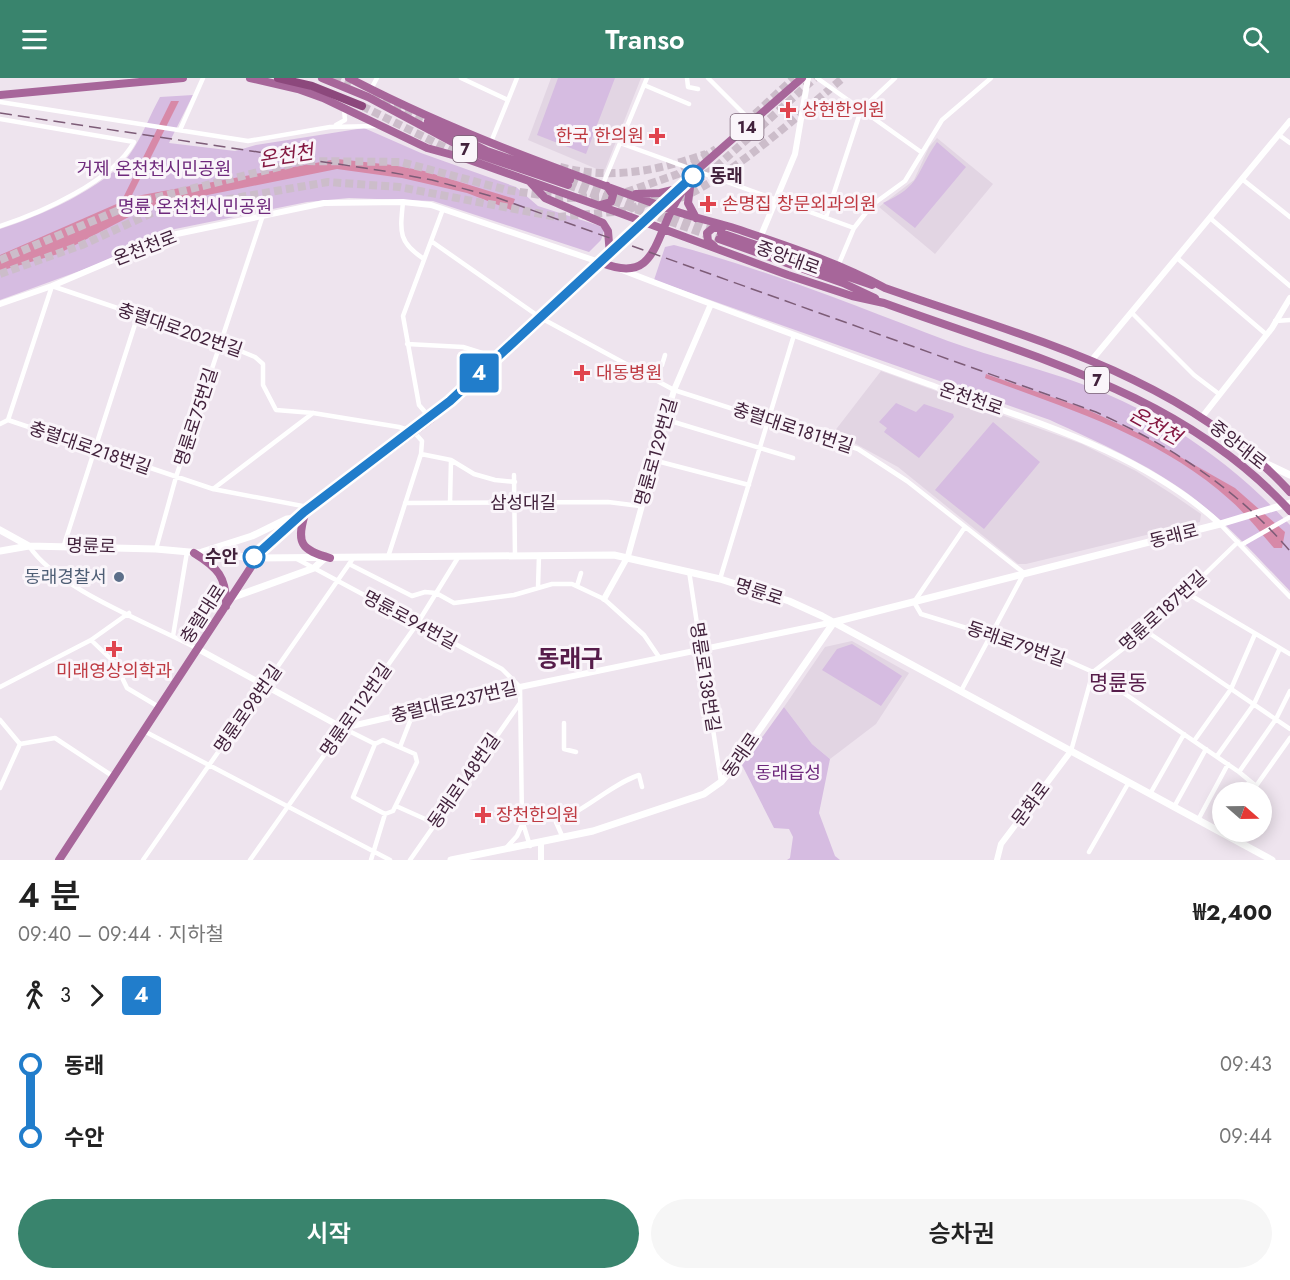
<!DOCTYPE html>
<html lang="ko">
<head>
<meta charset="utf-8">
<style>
  body { margin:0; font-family:Jost,"Noto Sans KR",sans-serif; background:#f6f6f6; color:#222; height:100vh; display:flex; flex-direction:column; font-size:22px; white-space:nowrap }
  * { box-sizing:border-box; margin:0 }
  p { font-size:20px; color:#767676 }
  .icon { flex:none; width:33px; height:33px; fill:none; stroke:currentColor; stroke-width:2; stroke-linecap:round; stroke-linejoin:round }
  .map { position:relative; height:782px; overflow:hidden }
  .side { display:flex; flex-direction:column; background:#fff; flex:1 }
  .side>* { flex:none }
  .badge { padding:0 12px; border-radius:4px; font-size:21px; line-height:39px }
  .needle { width:39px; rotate:110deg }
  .controls { position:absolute; left:1212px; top:704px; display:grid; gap:12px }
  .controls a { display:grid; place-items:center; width:60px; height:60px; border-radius:50%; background:#fff; box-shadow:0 3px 15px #0003; font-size:30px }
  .map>.badge { position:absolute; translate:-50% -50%; box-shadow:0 0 0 3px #fff }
  .legs { display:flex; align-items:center; gap:9px; height:66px; padding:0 18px; font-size:20px }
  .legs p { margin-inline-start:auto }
  .summary { display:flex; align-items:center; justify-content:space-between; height:102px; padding:0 18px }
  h1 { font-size:33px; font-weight:600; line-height:45px }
  .cta { display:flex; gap:12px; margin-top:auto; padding:12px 18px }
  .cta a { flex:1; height:69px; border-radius:36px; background:#39846d; color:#fff; font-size:24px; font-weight:600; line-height:69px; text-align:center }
  .cta a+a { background:#f6f6f6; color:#222 }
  ul { padding:0 18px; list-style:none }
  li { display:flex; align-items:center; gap:21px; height:72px; font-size:22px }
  li i { display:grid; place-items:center; width:9px; height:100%; margin:0 8px; background:currentColor }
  li i::after { content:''; width:15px; height:15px; margin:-8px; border:4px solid; border-radius:50%; background:#fff }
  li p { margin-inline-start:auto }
  li:first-child i { background:linear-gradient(#0000 50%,currentColor 0) }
  li:last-child i { background:linear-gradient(currentColor 50%,#0000 0) }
  header { display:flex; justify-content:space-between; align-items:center; height:78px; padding:0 18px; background:#39846d; color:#fff; font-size:27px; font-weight:600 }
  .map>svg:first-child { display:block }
  .built { fill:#e2d5e3 }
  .green { fill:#d6bce1 }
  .water { fill:#d789a8 }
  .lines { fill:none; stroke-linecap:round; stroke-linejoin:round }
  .primary-tunnel { stroke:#ccbdca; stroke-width:8; stroke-dasharray:8 4; stroke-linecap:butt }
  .trunk-tunnel { stroke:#ccbdca; stroke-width:8; stroke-dasharray:8 4; stroke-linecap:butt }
  .minor { stroke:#fff; stroke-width:4.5 }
  .tertiary { stroke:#fff; stroke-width:6 }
  .secondary { stroke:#fff; stroke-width:7 }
  .primary { stroke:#a7669a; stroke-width:8 }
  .trunk { stroke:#8c487c; stroke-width:8 }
  .rail { stroke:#7d5c77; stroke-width:1.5; stroke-dasharray:12 6; stroke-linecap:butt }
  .line-1-casing { stroke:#fff; stroke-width:14 }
  .line-1 { stroke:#217dcb; stroke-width:9 }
  .health-dot { fill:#e0444e; stroke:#faf5fa; stroke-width:2 }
  .stop-1-dot { fill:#fff; stroke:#217dcb; stroke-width:3 }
  .service-dot { fill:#5c6f8a; stroke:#faf5fa; stroke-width:2 }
  .labels { text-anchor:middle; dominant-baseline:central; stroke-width:6; stroke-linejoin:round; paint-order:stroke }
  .shield { fill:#faf5fa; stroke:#796175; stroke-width:1.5 }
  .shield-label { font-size:16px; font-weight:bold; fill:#42223c }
  .health-label { font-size:18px; fill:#be3a42; stroke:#faf5fa; text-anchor:start }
  .park-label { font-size:18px; fill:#6e297c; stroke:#faf5fa }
  .stop-label { font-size:18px; font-weight:bold; fill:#42223c; stroke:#faf5fa; text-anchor:start }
  .street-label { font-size:18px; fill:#42223c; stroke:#faf5fa }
  .service-label { font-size:18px; fill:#4e5e75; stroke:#faf5fa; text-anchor:end }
  .water-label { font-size:20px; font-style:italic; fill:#831740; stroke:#faf5fa }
  .quarter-label { font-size:21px; fill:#561c4a; stroke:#faf5fa }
  .district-label { font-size:24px; font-weight:bold; fill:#561c4a; stroke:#faf5fa }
</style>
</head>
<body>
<header><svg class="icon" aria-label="menu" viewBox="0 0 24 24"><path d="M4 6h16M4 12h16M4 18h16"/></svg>Transo<svg class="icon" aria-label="search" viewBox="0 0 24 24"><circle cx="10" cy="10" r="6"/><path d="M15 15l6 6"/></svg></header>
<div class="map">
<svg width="1290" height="782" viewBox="0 0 1290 782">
  <rect width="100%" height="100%" fill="#eee4ee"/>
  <path class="built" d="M 551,0 L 641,0 L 604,94 L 528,62 Z
    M 937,60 L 993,106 L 935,176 L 879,129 L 914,102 L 929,69 Z
    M 881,293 L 1082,366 L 1136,393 L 1172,416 L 1201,436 L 1200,444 L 1026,486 L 1018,486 L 898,389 L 834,354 Z
    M 852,563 L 909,595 L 876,646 L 830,681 L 812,666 L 784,629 L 825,569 Z"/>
  <path class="green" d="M 558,0 L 615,0 L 586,76 L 537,57 Z
    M 193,17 L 169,65 L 235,73 L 256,67 L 364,50 L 421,75 L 516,109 L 538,128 L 600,148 L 604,153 L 601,162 L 589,174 L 433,123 L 349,120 L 307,124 L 175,151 L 96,187 L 0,222 L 0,151 C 38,139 107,109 130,76 C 142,59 150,37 160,19 Z
    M 937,64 L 966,89 L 915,150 L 883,125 C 922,107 915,96 937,64 Z
    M 674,167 C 768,192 858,229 948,263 C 987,277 1026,287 1065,300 C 1152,329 1228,380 1290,447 L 1290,513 C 1258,480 1228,446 1191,418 C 1148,386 1098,364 1050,342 L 654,202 L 665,169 Z
    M 896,325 L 916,334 L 924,326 L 953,336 L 954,339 L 919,380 L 884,354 L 887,350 L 879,344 Z
    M 993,344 L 1040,384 L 984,451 L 935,412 Z
    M 852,566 L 902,598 L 881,628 L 822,592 L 837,571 Z
    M 784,629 L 812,666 L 830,681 L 819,735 L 835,778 L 840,782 L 787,782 L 790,780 L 793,759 L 789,751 L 774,750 L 742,687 Z"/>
  <path class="water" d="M 171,23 L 179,23 L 131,119 L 337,81 L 392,87 L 424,93 L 515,121 L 511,132 L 467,115 L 402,100 L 337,91 L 148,129 L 58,176 L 0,193 L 0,177 L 121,124 Z
    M 986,296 L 1086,331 L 1138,355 L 1235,410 L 1285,454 L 1282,470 L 1274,470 C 1260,454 1246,436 1230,422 C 1160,359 1071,332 985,300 Z"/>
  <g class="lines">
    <path class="primary-tunnel" d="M 570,102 L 714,153
      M 568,107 L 719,161"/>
    <path class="trunk-tunnel" d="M 333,0 L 350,8
      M 372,18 L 434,46
      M 362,28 L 458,76
      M 755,36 L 794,0
      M 560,89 C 611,102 657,93 706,76
      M 686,109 L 715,90 L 815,0
      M 657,126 C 706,123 803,33 843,0
      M 0,182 L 138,124 L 303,83 L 401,84 L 507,112 L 561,120 L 612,119 L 678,96 L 716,71
      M 0,196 L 82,167 L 154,134 L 328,104 L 399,109 L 557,139 L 624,133 L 672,116"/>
    <path class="minor" d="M 461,0 L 508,22
      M 687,0 L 688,9 L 698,11
      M 708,0 L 752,44
      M 817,0 L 921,74
      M 644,7 L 689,26
      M 371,11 L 377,0
      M 0,24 L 248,63 L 330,49 L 377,48
      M 0,41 L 134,64 C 113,103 41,135 0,148
      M 336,47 L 345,42 L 344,31
      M 180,52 L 203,0
      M 1279,57 L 1290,65
      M 491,64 L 517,0
      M 620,65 L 854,150
      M 1242,101 L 1290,139
      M 603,106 L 647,0
      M 403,124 C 400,154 398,164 424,181
      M 826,139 L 861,32 L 895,0
      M 1210,140 L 1290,208
      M 431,163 L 541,240 L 674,312 L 858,371 L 907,403 L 1024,495 L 961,613
      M 1177,180 L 1267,257
      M 838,188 L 854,150 L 872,127 L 905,103 L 942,42 L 991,0
      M 1131,234 L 1194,297 L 1219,316
      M 1275,243 L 1290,242
      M 407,266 L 463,269 L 498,280
      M 662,287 L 665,277
      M 431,341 L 419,327 L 403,238 L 443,131
      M 664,341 L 793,380
      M 8,342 L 213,411 L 313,430
      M 0,346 L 8,342 L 52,208 L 221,265 L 255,279 L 263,286 L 263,307 L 276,332 L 313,335 L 399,349 L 414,354 L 422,363 L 421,376 L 388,479
      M 421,376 L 451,382 L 474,396 L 495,402 L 515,404
      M 653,382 L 749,407
      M 514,397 L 515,478
      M 213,411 L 313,335
      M 405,425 L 608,424 L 640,428
      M 450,425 L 451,382
      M 1220,446 L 1290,519
      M 965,449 L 914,524 L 921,536 L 1057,578 L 1093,594 L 1239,694
      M 64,467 L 138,237
      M 1241,467 L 1290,439
      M 29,468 C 58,512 150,545 198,571
      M 156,471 L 176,399 L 262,140
      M 297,481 L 502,591 L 520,609 L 522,742 L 530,768
      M 349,486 L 412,518 L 425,514 L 436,515 L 454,525 L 514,517 L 552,506 L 572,506 L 604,521 L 644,557 L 659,579
      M 689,493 L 721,704
      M 720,501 L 794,257
      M 577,508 L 581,495
      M 538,510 L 539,477
      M 1185,514 L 1290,576
      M 1146,553 L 1290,651
      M 173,558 L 187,474
      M 91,562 L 115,585 L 127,610 L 159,629
      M 0,609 L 91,562 L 129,535
      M 1290,613 L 1276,641 L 1239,694 L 1256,708 L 1290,660
      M 0,642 L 20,666 L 55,660 L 114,699
      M 564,645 L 564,671 L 576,674
      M 343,650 L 375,666
      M 144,653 L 390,782
      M 1194,663 L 1231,611 L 1255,556
      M 400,669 L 414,633
      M 1071,673 L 1093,594 L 1146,553 L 1238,464
      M 1217,678 L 1254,626 L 1280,570
      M 0,710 L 20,666
      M 1244,714 L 1249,704
      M 1150,716 L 1184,656
      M 396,728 L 434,745
      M 1174,729 L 1206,671
      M 1198,742 L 1228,686
      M 563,760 L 556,744 C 586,732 610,707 639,697 L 642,709
      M 507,769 L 517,758 L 522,747
      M 1089,774 L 1129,704
      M 143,782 L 354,479
      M 250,782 L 417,546 L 459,478
      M 371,782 L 385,736 L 393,733 L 417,684 L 415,676 L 383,662 L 375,666 L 353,719 L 385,736
      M 410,782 L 520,625"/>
    <path class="tertiary" d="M 760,160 L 795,76 L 808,0
      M 622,192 C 723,231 826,269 928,306 C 1030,343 1138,371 1220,446
      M 0,226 L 52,208 L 172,157 L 324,125 L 403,124 L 431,127 L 602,185
      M 1091,283 L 1290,43
      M 1202,339 L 1272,250 L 1290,220
      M 604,521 L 628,478 L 674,312 L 711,226
      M 198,571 L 343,650 L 520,609 L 834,544
      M 541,766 L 541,782
      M 997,782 L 1001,766 L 1071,673"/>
    <path class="secondary" d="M 1259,382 L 1290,397
      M 0,452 L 29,468 L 156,471 L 257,480 L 614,477 L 720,501 L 789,523 L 822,538 L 1272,782
      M 0,473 L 29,468
      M 202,474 L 252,458 L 287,441 L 298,440
      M 231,520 L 314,490 L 325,480
      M 451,782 L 593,753 L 704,716 L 721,704 L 732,691 L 834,544 L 1220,446 L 1290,425"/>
    <path class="primary" d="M 250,0 L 298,11 L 323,20 L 427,70 L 467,81 L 617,134 L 788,197 L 852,218 L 884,225 C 1029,278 1183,315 1290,433
      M 322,0 L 368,19 L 471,74 L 568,107
      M 349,0 C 452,54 563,93 672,132 C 694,140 716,144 737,151 C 787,168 839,185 885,210 C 1027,260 1185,298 1290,414
      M 0,17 L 183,0
      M 428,43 L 487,73 L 570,102
      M 691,102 L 688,125 L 696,140
      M 531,105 L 545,120 L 603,145 L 608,153 L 610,177
      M 636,116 L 660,115 L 677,111
      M 600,127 L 611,124 L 613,117 L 607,108
      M 721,155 L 872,207
      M 719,161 L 843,205 L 875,220
      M 714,168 L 708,163 L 707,155 L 713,150 L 722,150
      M 602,185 C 643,201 651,181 665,147 C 670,134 677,121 685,109
      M 305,436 C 296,465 301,472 330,480
      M 194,475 C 217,489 227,499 226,528
      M 59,782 L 257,480 L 274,459 L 431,341 L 615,173 L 697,92 L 802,0"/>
    <path class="trunk" d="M 278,0 L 312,8 L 362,28"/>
    <path class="rail" d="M 0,35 L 384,93 L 432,102 L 498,120 L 1096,334 C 1171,368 1236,410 1290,473"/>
  </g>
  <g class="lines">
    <g class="line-1-casing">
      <path id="line-1" d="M 254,479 L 304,434 L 450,323 L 693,98"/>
    </g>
    <use href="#line-1" class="line-1"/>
  </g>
  <g class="health-dot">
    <path d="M785 23h6v6h6v6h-6v6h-6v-6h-6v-6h6z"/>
    <path d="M654 49h6v6h6v6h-6v6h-6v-6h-6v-6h6z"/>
    <path d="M705 117h6v6h6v6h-6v6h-6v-6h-6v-6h6z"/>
    <path d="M579 286h6v6h6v6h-6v6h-6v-6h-6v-6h6z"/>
    <path d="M111 562h6v6h6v6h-6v6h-6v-6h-6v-6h6z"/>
    <path d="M480 728h6v6h6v6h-6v6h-6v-6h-6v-6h6z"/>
  </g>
  <g class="stop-1-dot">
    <circle cx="693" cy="98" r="10"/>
    <circle cx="254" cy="479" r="10"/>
  </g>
  <circle class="service-dot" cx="119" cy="499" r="6"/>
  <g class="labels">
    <g class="shield">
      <rect x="730.5" y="36" width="33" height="26" rx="4.5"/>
      <rect x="453" y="58" width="24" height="26" rx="4.5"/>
      <rect x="1085" y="289" width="24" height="26" rx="4.5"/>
    </g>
    <g class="shield-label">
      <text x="747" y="49">14</text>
      <text x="465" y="71">7</text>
      <text x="1097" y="302">7</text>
    </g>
    <g class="health-label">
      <text x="802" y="32">상현한의원</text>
      <text x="644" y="58" text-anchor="end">한국 한의원</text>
      <text x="722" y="126">손명집 창문외과의원</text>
      <text x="596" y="295">대동병원</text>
      <text x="114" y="593" text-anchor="middle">미래영상의학과</text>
      <text x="496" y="737">장천한의원</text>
    </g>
    <g class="park-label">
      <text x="154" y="91">거제 온천천시민공원</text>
      <text x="195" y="129">명륜 온천천시민공원</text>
      <text x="788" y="695">동래읍성</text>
    </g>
    <g class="stop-label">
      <text x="710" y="98">동래</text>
      <text x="238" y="479" text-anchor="end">수안</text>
    </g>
    <g class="street-label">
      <text transform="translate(145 170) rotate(-21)">온천천로</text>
      <text transform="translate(788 180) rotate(20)">중앙대로</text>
      <text transform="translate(180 252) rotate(19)">충렬대로202번길</text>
      <text transform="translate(971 321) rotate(19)">온천천로</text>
      <text transform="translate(196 339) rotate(-72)">명륜로75번길</text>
      <text transform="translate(793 350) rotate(18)">충렬대로181번길</text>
      <text transform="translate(1238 367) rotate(38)">중앙대로</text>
      <text transform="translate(90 370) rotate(19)">충렬대로218번길</text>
      <text transform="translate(656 374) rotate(-74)">명륜로129번길</text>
      <text x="523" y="425">삼성대길</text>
      <text transform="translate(1174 458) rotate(-14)">동래로</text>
      <text transform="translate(91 468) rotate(2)">명륜로</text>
      <text transform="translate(759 514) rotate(18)">명륜로</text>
      <text transform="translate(1163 533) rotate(-42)">명륜로187번길</text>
      <text transform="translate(203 536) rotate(-57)">충렬대로</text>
      <text transform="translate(410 542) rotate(28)">명륜로94번길</text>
      <text transform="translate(1016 566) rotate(19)">동래로79번길</text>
      <text transform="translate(705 599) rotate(81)">명륜로138번길</text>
      <text transform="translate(454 624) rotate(-13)">충렬대로237번길</text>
      <text transform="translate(248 631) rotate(-55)">명륜로98번길</text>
      <text transform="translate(356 632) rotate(-55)">명륜로112번길</text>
      <text transform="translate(741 677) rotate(-55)">동래로</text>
      <text transform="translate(464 703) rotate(-55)">동래로148번길</text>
      <text transform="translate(1031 726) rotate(-53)">문화로</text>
    </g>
    <g class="service-label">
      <text x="107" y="499">동래경찰서</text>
    </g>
    <g class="water-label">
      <text transform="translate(286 78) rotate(-9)">온천천</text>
      <text transform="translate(1155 348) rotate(29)">온천천</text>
    </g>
    <g class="quarter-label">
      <text x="1118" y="605">명륜동</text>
    </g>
    <g class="district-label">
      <text x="570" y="580">동래구</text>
    </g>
  </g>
</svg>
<div class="controls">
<a><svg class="needle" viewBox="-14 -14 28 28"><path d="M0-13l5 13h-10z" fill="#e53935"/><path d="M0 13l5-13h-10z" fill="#767676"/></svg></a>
</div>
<b class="badge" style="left:479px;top:295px;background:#217dcb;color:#fff">4</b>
</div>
<section class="side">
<div class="summary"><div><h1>4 분</h1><p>09:40 – 09:44 · 지하철</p></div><b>₩2,400</b></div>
<div class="legs"><svg class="icon" aria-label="walk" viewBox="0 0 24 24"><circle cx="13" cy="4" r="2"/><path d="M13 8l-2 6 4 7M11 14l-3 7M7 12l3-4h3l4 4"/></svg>3<svg class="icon" aria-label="forward" viewBox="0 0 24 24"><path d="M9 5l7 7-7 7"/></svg><b class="badge" style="background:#217dcb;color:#fff">4</b></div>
<ul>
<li><i style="color:#217dcb"></i><b>동래</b><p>09:43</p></li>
<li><i style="color:#217dcb"></i><b>수안</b><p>09:44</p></li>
</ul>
<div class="cta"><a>시작</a><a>승차권</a></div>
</section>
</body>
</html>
